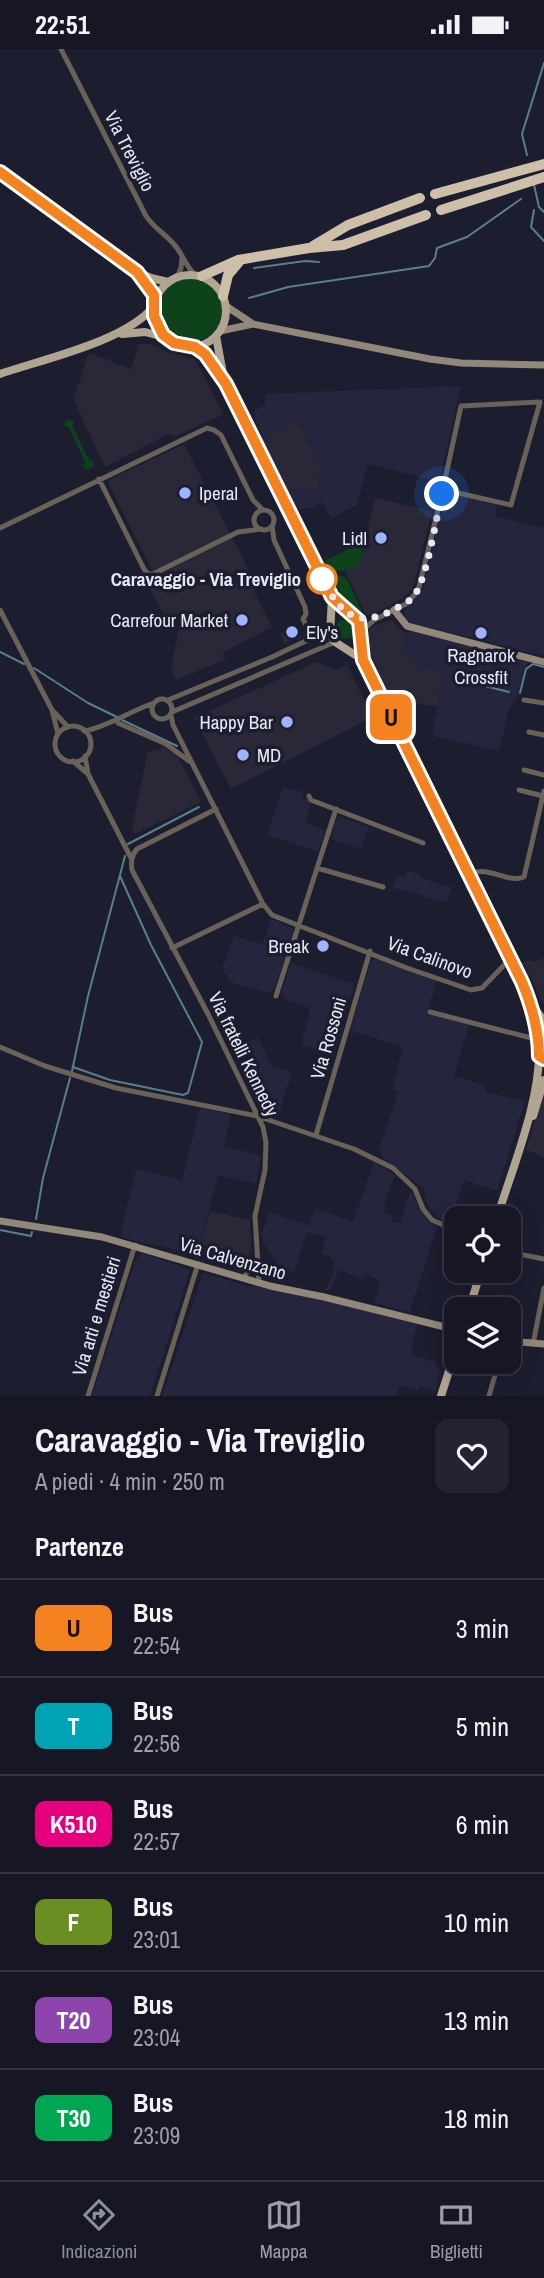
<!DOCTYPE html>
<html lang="it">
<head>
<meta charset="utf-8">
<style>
  body { margin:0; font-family:"Archivo Narrow",sans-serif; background:#232331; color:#f1f3f6; height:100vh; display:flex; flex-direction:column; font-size:26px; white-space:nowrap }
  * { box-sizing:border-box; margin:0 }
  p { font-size:23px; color:#9e9fa6 }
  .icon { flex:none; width:38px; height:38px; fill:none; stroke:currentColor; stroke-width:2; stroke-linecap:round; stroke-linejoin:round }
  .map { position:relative; height:1347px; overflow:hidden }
  .side { display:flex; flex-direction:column; background:#161624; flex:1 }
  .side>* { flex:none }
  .badge { padding:0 14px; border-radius:10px; font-size:24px; line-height:46px }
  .fabs { position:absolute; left:444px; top:1157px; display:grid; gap:14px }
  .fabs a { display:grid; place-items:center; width:77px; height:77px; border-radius:14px; background:#161624; box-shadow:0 4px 18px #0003,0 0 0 2px #353541; font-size:35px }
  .you { position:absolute; width:35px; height:35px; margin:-18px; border:5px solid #fff; border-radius:50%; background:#1a73e8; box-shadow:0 0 0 10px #1a73e833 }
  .map>.badge { position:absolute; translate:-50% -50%; box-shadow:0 0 0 4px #fff }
  h2 { padding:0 35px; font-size:26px; line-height:63px }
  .round { display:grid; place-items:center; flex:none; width:74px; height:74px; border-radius:14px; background:#232331 }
  .head { display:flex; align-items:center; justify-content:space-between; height:119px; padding:0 35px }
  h1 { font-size:33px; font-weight:800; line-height:52px }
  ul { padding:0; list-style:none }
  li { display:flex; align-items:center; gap:21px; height:98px; padding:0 35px; border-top:2px solid #353541 }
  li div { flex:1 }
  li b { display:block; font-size:26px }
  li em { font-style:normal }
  li .badge { min-width:77px; font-weight:700; text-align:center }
  .status { display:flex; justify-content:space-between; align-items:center; height:49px; padding:0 35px; background:#161624; direction:ltr }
  .status svg { height:19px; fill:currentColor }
  .menu { display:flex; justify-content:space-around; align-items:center; height:98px; border-top:2px solid #353541; background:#161624; font-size:19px; color:#9e9fa6 }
  .menu a { display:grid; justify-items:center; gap:4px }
  .menu .on { color:#8c9099 }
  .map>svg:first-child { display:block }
  .commercial { fill:#2a2838 }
  .built { fill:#25253e }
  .green { fill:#0d421a }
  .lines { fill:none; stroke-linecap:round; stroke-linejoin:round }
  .stream { stroke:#588088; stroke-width:2 }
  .street { stroke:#686258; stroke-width:5 }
  .secondary { stroke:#918879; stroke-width:7 }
  .primary { stroke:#b1a592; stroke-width:8 }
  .highway { stroke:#cec0a8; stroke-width:10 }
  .line-casing { stroke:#fff; stroke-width:16 }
  .line { stroke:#f58220; stroke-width:10 }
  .walk { stroke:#e7e8f5; stroke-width:7; stroke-dasharray:0 12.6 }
  .poi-dot { fill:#9eb4fd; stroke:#1d1d30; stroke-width:2.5 }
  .stop-dot { fill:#fff; stroke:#f58220; stroke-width:3.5 }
  .labels { text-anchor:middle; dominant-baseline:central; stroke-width:7; stroke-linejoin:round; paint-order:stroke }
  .street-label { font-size:19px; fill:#e7e8f5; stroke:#1d1d30 }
  .poi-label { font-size:19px; fill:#e7e8f5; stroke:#1d1d30; text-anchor:end }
  .stop-label { font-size:19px; font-weight:bold; fill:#e7e8f5; stroke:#1d1d30; text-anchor:end }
</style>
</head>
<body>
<div class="status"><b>22:51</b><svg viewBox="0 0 49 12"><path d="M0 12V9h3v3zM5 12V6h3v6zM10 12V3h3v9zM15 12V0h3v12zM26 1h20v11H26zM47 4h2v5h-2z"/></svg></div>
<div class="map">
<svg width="544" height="1347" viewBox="0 0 544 1347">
  <rect width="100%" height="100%" fill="#1d1d30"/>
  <path class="commercial" d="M 139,295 L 150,295 L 168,303 L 195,310 L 223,365 L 176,387 L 169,385 L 105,418 L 73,350 L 89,304 L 131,320 Z
    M 297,371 L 299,372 L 322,416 L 317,440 L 281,441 L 259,391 Z
    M 184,395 L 254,531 L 254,542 L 272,578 L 231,599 L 223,604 L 226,610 L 176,631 L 171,619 L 181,569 L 168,574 L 148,536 L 157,531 L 108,434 L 109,431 Z
    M 375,449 L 432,462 L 413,539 L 402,550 L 372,566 L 366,566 L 345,521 L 359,516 Z
    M 391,571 L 401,581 L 406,583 L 403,596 L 405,600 L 421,613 L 443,625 L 437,658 L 391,650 L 364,599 L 364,593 L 371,578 Z
    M 296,577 L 301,589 L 284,594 L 280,584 Z
    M 316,613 L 335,621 L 347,616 L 373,668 L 231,740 L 194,669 Z
    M 164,698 L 176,705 L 201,753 L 135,785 L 132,778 L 148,703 Z
    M 544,909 L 544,956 L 525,917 L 522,915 L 528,911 L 533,913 Z
    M 544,1042 L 544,1108 L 526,1101 Z
    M 210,1162 L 250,1171 L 251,1201 L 248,1209 L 240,1217 L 236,1219 L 198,1206 Z"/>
  <path class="built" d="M 461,337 L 439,433 L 368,415 L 357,456 L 331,469 L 322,453 L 310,459 L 292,461 L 281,441 L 317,440 L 322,416 L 300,372 L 297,371 L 263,389 L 254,369 L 255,361 L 265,356 L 265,345 Z
    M 446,443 L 497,456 L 495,467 L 544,479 L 544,607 L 411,574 L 405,570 L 405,560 L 422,542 Z
    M 408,581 L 529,612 L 525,619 L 518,646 L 509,660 L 499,702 L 432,687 L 443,626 L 419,618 L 421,613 L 405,600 L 403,596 Z
    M 283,738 L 302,743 L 304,749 L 312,753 L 305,774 L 325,781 L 318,803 L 267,786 Z
    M 338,767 L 369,778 L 361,800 L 330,790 Z
    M 407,822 L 418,825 L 421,829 L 451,838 L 447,854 L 392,838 L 399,826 L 405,828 Z
    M 271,870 L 294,880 L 275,939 L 267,944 L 230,933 L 222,919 L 234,887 L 263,895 Z
    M 376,910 L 437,931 L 427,965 L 469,976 L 454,1027 L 484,1036 L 487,1043 L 525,1052 L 497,1142 L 464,1131 L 450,1173 L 440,1170 L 435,1165 L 427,1154 L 423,1139 L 382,1108 L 380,1098 L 398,1043 L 392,1041 L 403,998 L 350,981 L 371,912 Z
    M 291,914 L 354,935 L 334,1006 L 302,996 L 310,959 L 284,950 L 282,941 Z
    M 258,988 L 272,1017 L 292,1023 L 279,1065 L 260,1049 L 241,1021 L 231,1002 Z
    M 200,1059 L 231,1065 L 224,1098 L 261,1107 L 256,1135 L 218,1126 L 198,1206 L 120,1188 L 136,1120 L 182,1131 Z
    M 374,1113 L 395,1126 L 384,1155 L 386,1157 L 384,1164 L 393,1167 L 392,1173 L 400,1174 L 411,1141 L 419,1159 L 428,1173 L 437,1178 L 410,1263 L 375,1254 L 380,1232 L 366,1226 L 364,1231 L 339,1221 L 331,1241 L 325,1241 L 333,1223 L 335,1212 L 329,1207 L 321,1205 L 326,1188 L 307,1183 L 294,1224 L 278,1217 L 263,1193 L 262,1185 L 269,1163 L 309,1176 L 315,1159 L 353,1173 Z
    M 141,1204 L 190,1221 L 150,1347 L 92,1347 L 135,1213 Z
    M 203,1224 L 245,1236 L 324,1251 L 417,1275 L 411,1305 L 435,1313 L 440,1323 L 435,1342 L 419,1337 L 418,1341 L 400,1336 L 396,1347 L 162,1347 Z"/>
  <path class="green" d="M158 261a32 32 0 1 1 64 0a32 32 0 1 1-64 0Z
    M 68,370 L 75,372 L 72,376 L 90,413 L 93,411 L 94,417 L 88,420 L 81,416 L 86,415 L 69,378 L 63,376 Z
    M 365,492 L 359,517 L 342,522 L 329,523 L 324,512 Z
    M 330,526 L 343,527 L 347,530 L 363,565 C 356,558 347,558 340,552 L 339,542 Z
    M336 580a10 10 0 1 1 20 0a10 10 0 1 1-20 0Z"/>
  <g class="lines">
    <path class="stream" d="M 527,106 L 522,85 L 544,14
      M 534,136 L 539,158 L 544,163
      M 534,161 L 531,178 L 544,192
      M 254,219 L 305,212 L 319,213
      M 249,249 L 288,238 L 429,217 L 435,209 L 437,199 L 467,188 L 521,150
      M 0,603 L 24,615
      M 34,619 L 88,654 L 117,668
      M 477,635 L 509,643
      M 520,644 L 526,620 L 533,615 L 544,618
      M 122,671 L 177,697
      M 128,795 L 199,758
      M 73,1018 L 110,1031 L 183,1046 L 188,1044 L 202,993 L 151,896 L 120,827
      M 72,1022 L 88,947 L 125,807
      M 36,1170 L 43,1129 L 70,1029
      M 0,1181 L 31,1187 L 32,1183"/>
    <path class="street" d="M 61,0 L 146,167 C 155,181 171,188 179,202 C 185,211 187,218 195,226
      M 177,228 L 181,219 L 182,209
      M 99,430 L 144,520 L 148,525 L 153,525 L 238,483 L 261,480
      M254 471a10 10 0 1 1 20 0a10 10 0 1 1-20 0Z
      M 272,477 L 274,491 L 305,558 L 306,565 L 303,570 L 313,590
      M 0,479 L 207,379 L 214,381 L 221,386 L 253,451 L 263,461
      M 0,561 L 52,661 L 58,685
      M 361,583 L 374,571 L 406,555 L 418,542 L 442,445 L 445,441 L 444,435 L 461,357 L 540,353 L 511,456 L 445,441
      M152 660a10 10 0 1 1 20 0a10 10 0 1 1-20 0Z
      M 168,651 L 272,608 L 329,581
      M 524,651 L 544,654
      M 54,663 L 68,678
      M 172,663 L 335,593
      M 171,666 L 173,676 L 263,855 L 272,866 L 407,919 L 471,941 L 482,939 L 510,910
      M 118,674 L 166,695 L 189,712
      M55 695a18 18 0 1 1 36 0a18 18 0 1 1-36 0Z
      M 84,682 C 107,678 130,662 154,654
      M 529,683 L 544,686
      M 85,707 L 88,725 L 131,809
      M 73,712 L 88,725
      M 524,721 L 544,726
      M 519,741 L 543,747
      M 309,747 L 311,751 L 423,794
      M 216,760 L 137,800 C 131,807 131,813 132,821 L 208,965 L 263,1078 L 266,1093 L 265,1121 L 255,1167 L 259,1233
      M 317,819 L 383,838
      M 468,825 C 490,816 508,835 524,828 L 544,742
      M 172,899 L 263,855
      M 276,947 L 336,760
      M 430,963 L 539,991
      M 0,998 L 45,1017 L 116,1039 L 257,1067 L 354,1100 L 393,1119 L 415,1140 L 423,1160 L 432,1171 L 457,1182
      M 316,1086 L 370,902
      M 509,1203 L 544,1210
      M 244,1229 L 249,1219 L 256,1213
      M 533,1295 L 544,1239
      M 88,1347 L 135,1196
      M 157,1347 L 198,1215
      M 489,1347 L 499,1312"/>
    <path class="secondary" d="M 226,257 L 253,275
      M 220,282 L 253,275 L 430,310 L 461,314 L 544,316
      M 394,561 L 407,577 L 544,613
      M 0,1172 L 102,1188 L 270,1237 L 324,1248 L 457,1281
      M 509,1292 L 544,1295"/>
    <path class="primary" d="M 0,123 L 137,223 L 151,229 L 168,233
      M 139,225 L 155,250
      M154 262a36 36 0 1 1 72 0a36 36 0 1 1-72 0Z
      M 122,285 L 145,283 L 164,288
      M 216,287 L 223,325
      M 195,298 L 209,310 L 226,335 L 332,548 L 359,572 L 363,611 L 530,951 C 533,965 538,980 539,994 C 542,1049 513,1117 497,1169
      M 0,325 C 43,310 127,292 154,257
      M 332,548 L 330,586 L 335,593 L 363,611
      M 533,957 L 544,972
      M 533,1067 L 544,1031
      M 469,1260 L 481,1222
      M 441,1347 L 457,1297"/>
    <path class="highway" d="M 435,145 L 544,115
      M 441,161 L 544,128
      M 313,197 L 348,176 L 420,149
      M 202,227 L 238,211 L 309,199 L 343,196 L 426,166
      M 223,247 L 228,226 L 239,213"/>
  </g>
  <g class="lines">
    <g class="line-casing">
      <path id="line" d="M 0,123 L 137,223 L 154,246 L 154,267 L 163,286 L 174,294 L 195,298 L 205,305 L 226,335 L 332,548 L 359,572 L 363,611 L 522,933 C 532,957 539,981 539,1007 L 544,1010"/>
    </g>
    <use href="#line" class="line"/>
    <path class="walk" d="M 322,530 L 321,528 C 338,560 354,581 391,562 C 400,557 411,553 416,544 C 428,523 436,470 442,445"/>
  </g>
  <g class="poi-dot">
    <circle cx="185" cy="444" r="7"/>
    <circle cx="381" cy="489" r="7"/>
    <circle cx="242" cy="571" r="7"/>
    <circle cx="292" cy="583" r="7"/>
    <circle cx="481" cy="584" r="7"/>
    <circle cx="287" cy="673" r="7"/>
    <circle cx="243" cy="706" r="7"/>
    <circle cx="323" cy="897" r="7"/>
  </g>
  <circle class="stop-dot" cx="322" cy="530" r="14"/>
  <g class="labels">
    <g class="street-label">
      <text transform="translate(130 102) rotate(63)">Via Treviglio</text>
      <text transform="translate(430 908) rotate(20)">Via Calinovo</text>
      <text transform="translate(328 989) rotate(-74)">Via Rossoni</text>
      <text transform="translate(244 1005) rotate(64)">Via fratelli Kennedy</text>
      <text transform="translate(233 1209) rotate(16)">Via Calvenzano</text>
      <text transform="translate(96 1267) rotate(-73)">Via arti e mestieri</text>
    </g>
    <g class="poi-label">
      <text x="199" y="444" text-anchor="start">Iperal</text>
      <text x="367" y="489">Lidl</text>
      <text x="228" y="571">Carrefour Market</text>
      <text x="306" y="583" text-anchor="start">Ely's</text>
      <text x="481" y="606" text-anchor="middle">Ragnarok<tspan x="481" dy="22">Crossfit</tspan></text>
      <text x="273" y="673">Happy Bar</text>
      <text x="257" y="706" text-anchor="start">MD</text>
      <text x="309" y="897">Break</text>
    </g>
    <g class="stop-label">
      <text x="301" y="530">Caravaggio - Via Treviglio</text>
    </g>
  </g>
</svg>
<div class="fabs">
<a><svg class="icon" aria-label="locate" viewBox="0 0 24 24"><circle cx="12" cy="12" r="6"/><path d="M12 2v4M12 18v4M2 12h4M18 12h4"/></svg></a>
<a><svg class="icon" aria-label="layers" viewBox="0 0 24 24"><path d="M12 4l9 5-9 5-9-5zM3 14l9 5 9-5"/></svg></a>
</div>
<div class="you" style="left:442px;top:445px"></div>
<b class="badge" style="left:391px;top:668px;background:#f58220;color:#111">U</b>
</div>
<section class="side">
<div class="head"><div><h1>Caravaggio - Via Treviglio</h1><p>A piedi · 4 min · 250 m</p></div><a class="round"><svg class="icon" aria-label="heart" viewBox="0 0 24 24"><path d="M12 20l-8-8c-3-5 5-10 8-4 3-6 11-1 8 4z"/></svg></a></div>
<h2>Partenze</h2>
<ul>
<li><span class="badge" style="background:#f58220;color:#111">U</span><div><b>Bus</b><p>22:54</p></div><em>3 min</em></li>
<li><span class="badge" style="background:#00a3b4;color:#fff">T</span><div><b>Bus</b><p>22:56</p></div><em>5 min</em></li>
<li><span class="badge" style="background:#e6007e;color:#fff">K510</span><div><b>Bus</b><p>22:57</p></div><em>6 min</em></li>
<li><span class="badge" style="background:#6b8e23;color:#fff">F</span><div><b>Bus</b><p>23:01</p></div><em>10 min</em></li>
<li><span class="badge" style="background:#8e44ad;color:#fff">T20</span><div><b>Bus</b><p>23:04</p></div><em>13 min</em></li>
<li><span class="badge" style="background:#00a651;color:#fff">T30</span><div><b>Bus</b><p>23:09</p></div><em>18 min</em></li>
</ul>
</section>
<nav class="menu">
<a class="on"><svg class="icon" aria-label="directions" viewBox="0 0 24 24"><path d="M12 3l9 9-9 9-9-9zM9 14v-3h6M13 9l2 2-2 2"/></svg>Indicazioni</a>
<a><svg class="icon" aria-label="map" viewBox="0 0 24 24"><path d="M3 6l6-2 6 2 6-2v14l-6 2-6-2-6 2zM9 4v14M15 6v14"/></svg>Mappa</a>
<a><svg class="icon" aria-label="tickets" viewBox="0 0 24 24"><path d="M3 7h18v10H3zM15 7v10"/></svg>Biglietti</a>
</nav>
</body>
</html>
